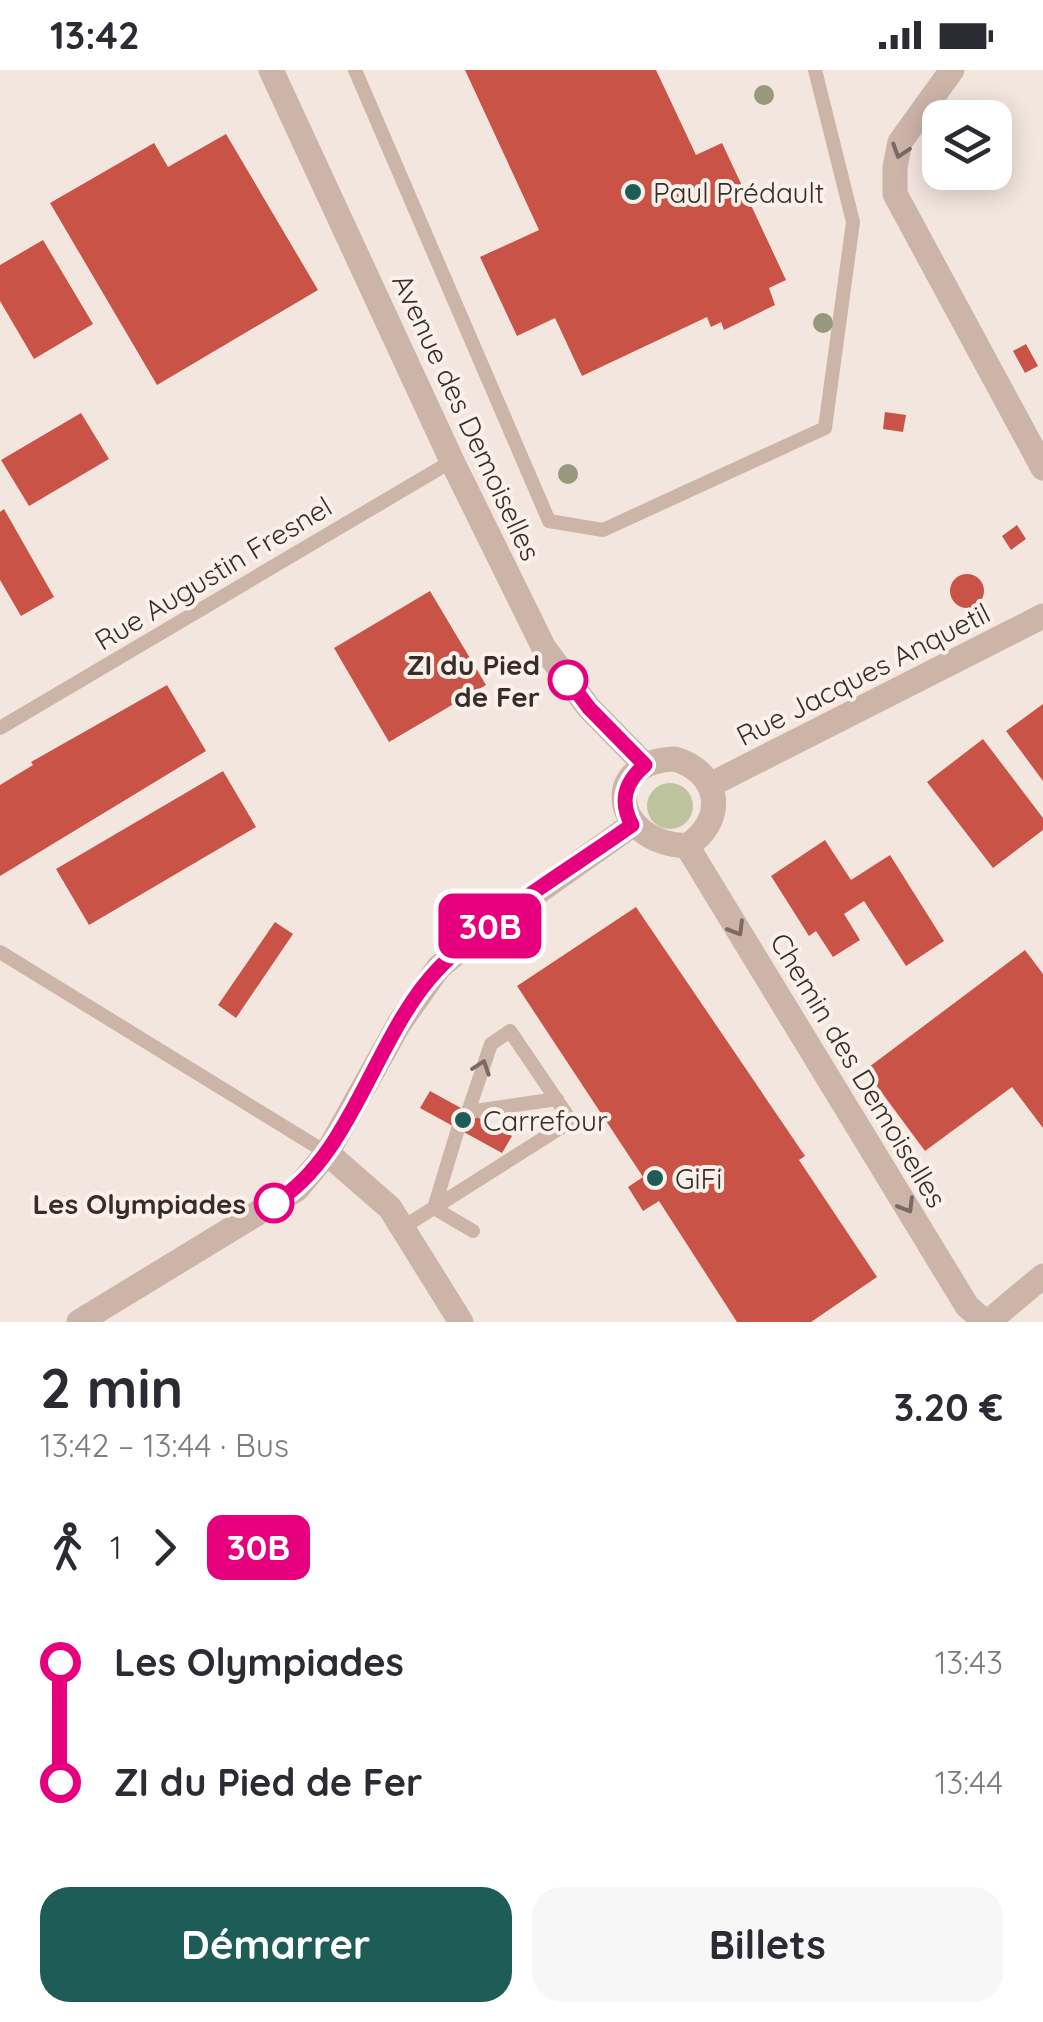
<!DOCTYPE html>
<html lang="fr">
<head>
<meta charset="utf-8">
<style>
  body { margin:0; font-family:Quicksand,sans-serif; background:#f7f7f7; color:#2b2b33; height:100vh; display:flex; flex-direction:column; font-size:38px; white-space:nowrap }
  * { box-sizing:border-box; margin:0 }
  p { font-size:32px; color:#7c7c81 }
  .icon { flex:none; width:55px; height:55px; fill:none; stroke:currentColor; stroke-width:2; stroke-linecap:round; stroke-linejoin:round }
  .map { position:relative; height:1252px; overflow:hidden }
  .sheet { display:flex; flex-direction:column; background:#fff; flex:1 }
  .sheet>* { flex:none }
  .badge { padding:0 20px; border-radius:15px; font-size:35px; line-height:65px }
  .controls { position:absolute; left:922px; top:30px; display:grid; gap:20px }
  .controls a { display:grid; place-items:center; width:90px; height:90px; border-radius:20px; background:#fff; box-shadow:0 5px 25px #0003; font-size:50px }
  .map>.badge { position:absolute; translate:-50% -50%; box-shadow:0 0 0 5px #fff }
  .legs { display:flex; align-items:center; gap:15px; height:110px; padding:0 40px; font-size:32px }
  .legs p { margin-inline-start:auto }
  .head { display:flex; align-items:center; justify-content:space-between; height:170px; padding:0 40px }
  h1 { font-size:55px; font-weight:700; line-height:75px }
  .primary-button { display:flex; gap:20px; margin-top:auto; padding:20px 40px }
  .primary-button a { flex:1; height:115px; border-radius:30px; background:#1d5c57; color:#fff; font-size:40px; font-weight:700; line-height:115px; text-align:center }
  .primary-button a+a { background:#f7f7f7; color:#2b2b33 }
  ul { padding:0 40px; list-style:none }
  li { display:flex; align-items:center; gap:35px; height:120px; font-size:38px }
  li i { display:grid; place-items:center; width:15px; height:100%; margin:0 12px; background:currentColor }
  li i::after { content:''; width:25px; height:25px; margin:-12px; border:8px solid; border-radius:50%; background:#fff }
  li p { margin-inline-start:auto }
  li:first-child i { background:linear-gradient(#0000 50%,currentColor 0) }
  li:last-child i { background:linear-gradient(currentColor 50%,#0000 0) }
  .status { display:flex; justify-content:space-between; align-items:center; height:70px; padding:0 50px; background:#fff; direction:ltr }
  .status svg { height:28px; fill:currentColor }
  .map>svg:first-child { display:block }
  .green { fill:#bcc39d }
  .building { fill:#c95346 }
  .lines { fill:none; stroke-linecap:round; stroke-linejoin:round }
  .service { stroke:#ccb4a9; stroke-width:14 }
  .minor { stroke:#ccb4a9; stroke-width:25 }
  .tree { fill:#98987c }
  .oneway { stroke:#7b6963 }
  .line-1-casing { stroke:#fff; stroke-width:22 }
  .line-1 { stroke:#e6007e; stroke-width:15 }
  .poi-dot { fill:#1d5c57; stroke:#faf1ea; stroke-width:4 }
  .stop-1-dot { fill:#fff; stroke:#e6007e; stroke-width:5 }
  .labels { text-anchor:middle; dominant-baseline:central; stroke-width:8; stroke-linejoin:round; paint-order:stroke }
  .poi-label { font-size:28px; fill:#392c29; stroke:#faf1ea; text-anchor:start }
  .street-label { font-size:28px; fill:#392c29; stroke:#faf1ea }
  .stop-label { font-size:28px; font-weight:bold; fill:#392c29; stroke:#faf1ea; text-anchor:end }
</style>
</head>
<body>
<div class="status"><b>13:42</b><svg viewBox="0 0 49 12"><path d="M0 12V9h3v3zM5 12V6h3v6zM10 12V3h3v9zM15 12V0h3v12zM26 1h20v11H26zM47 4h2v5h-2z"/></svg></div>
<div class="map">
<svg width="1043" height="1252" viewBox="0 0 1043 1252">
  <rect width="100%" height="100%" fill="#f3e6de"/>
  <path class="green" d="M647 736a23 23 0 1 1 46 0a23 23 0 1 1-46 0Z"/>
  <path class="building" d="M 465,0 L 656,0 L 696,85 L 722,73 L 786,210 L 769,218 L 775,235 L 724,260 L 721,252 L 711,257 L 707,247 L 582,306 L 555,248 L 517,266 L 480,187 L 539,160 Z
    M 226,64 L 318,220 L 157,315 L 50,133 L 154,73 L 168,97 Z
    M 43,170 L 93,254 L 34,289 L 0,231 L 0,195 Z
    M 1026,274 L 1038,296 L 1025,303 L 1013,281 Z
    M 885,342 L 906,345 L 903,362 L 883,359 Z
    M 81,343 L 109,389 L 29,436 L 1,390 Z
    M 4,439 L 54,527 L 21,546 L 0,510 L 0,442 Z
    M 1017,455 L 1026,469 L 1011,480 L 1002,466 Z
    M950 521a17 17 0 1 1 34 0a17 17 0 1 1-34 0Z
    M 430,521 L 486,615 L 389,672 L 334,578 Z
    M 167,615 L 206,681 L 0,806 L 0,715 L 33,695 L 31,692 Z
    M 1043,634 L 1043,711 L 1006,661 Z
    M 983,669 L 1043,748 L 1043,760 L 993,798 L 927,712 Z
    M 223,701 L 256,757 L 89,855 L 56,799 Z
    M 825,770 L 851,810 L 890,785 L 944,871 L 906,896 L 864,831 L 844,844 L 860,870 L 833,887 L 816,861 L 809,866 L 771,806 Z
    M 636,837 L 805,1086 L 799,1090 L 877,1207 L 811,1252 L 737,1252 L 659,1131 L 643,1141 L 628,1117 L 643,1107 L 517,916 Z
    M 275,852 L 293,864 L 236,948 L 218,935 Z
    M 1025,880 L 1043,904 L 1043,1058 L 1012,1017 L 925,1081 L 865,1000 Z
    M 430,1021 L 512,1066 L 502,1083 L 420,1038 Z"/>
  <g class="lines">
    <path class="service" d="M 355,0 L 549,451 L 603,460 L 825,358 L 853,152 L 815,0
      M 0,658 L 452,391
      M 0,882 L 327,1083
      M 557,1029 L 468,1042 L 491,974 L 510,961 L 571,1051
      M 458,1059 L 434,1138 L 473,1161
      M 402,1158 L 571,1051 L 574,1055"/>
    <path class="minor" d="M 271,0 L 452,391 L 544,578 L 589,638 L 645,695
      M 952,0 L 900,72 L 895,97 L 895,124 L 1043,398
      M 675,689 C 721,703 727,750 687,776 C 610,772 601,691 675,689 Z
      M 710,715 L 1043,546
      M 687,776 L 967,1236 L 985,1252
      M 327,1083 L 390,1138 L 461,1252
      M 79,1252 L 297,1119 L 327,1083 L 399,954 L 439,897 L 490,856 L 632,755
      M 988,1252 L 1043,1206"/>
  </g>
  <g class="tree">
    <circle cx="764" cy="25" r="10"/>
    <circle cx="823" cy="253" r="10"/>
    <circle cx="568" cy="404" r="10"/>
  </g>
  <defs><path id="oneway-chevron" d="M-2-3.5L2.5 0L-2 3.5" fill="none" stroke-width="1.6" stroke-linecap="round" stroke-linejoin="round" transform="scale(2.5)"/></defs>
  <g class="oneway">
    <use href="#oneway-chevron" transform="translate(900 81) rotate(108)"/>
    <use href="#oneway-chevron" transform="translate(737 859) rotate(59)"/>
    <use href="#oneway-chevron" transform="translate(482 997) rotate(-71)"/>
    <use href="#oneway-chevron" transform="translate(907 1136) rotate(59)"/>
  </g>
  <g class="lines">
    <g class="line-1-casing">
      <path id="line-1" d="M 274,1133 C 353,1086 375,963 440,897 C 490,846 572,798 632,755 C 619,731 625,712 645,695 L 589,638 L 568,610"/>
    </g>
    <use href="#line-1" class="line-1"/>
  </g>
  <g class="poi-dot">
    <circle cx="633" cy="122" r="10"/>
    <circle cx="463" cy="1050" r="10"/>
    <circle cx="655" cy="1108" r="10"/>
  </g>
  <g class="stop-1-dot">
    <circle cx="568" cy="610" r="18"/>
    <circle cx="274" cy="1133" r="18"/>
  </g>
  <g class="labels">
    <g class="poi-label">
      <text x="653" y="122">Paul Prédault</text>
      <text x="483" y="1050">Carrefour</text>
      <text x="675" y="1108">GiFi</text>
    </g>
    <g class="street-label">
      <text transform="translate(467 347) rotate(65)">Avenue des Demoiselles</text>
      <text transform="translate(213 503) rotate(-31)">Rue Augustin Fresnel</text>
      <text transform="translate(863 604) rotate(-27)">Rue Jacques Anquetil</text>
      <text transform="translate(859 1000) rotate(59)">Chemin des Demoiselles</text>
    </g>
    <g class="stop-label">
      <text x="540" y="594">ZI du Pied<tspan x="540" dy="32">de Fer</tspan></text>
      <text x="246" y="1133">Les Olympiades</text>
    </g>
  </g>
</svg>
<div class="controls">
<a><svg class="icon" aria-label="layers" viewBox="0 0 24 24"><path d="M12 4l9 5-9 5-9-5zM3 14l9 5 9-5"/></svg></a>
</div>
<b class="badge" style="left:490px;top:856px;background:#e6007e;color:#fff">30B</b>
</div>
<section class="sheet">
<div class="head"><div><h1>2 min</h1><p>13:42 – 13:44 · Bus</p></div><b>3.20 €</b></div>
<div class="legs"><svg class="icon" aria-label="walk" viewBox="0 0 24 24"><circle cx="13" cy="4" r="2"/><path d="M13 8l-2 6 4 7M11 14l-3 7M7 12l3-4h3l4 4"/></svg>1<svg class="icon" aria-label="forward" viewBox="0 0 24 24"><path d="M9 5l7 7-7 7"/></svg><b class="badge" style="background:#e6007e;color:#fff">30B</b></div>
<ul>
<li><i style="color:#e6007e"></i><b>Les Olympiades</b><p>13:43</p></li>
<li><i style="color:#e6007e"></i><b>ZI du Pied de Fer</b><p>13:44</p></li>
</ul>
<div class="primary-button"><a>Démarrer</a><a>Billets</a></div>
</section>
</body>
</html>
